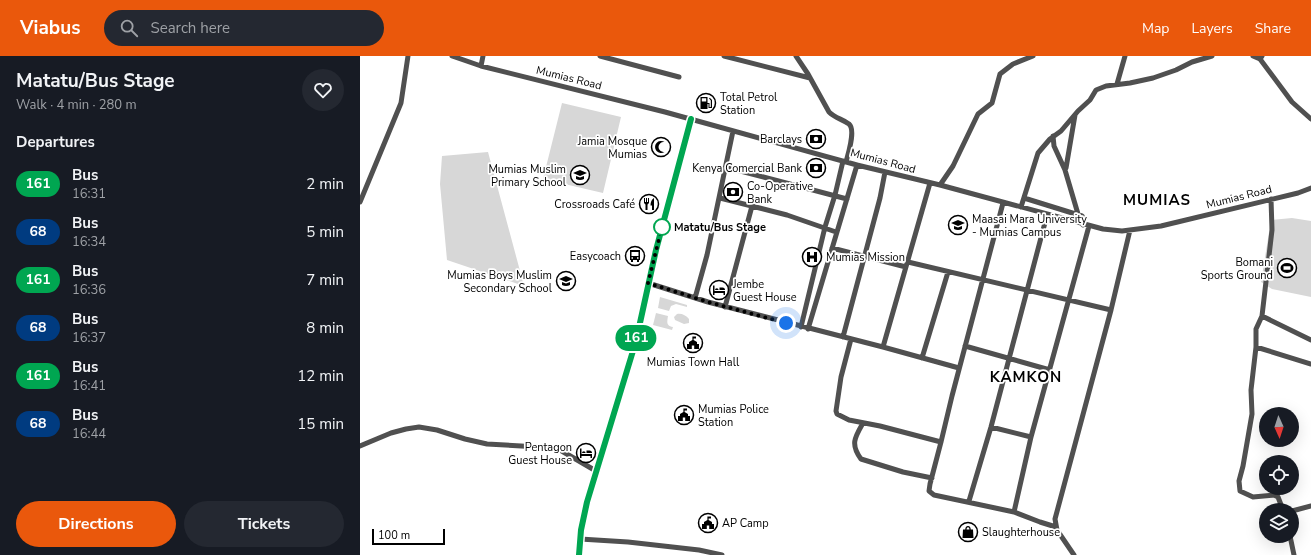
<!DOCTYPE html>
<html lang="en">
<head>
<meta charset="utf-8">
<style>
  body { margin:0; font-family:"Nunito Sans",sans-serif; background:#242831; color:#f1f3f6; height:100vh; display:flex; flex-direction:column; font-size:15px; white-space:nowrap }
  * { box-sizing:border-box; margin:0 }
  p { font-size:13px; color:#9ea1a6 }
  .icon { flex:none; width:22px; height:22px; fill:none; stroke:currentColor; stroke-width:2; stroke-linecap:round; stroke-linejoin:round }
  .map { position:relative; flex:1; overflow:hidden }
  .side { display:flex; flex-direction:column; background:#171b24; width:360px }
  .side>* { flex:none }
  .badge { padding:0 8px; border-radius:13px; font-size:14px; line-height:26px }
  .needle { width:26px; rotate:177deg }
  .controls { position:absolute; left:899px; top:351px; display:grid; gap:8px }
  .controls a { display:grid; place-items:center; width:40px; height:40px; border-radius:50%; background:#171b24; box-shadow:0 4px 16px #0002; font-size:20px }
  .scale { position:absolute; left:12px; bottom:10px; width:73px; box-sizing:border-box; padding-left:4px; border:2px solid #000; border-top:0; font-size:11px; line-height:14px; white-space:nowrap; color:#000; -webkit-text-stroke:3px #fff; paint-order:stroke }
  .you { position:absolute; width:20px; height:20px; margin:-10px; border:3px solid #fff; border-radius:50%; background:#1a73e8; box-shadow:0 0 0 6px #1a73e833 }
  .map>.badge { position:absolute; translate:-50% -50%; box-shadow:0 0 0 2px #fff }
  h2 { padding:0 16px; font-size:15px; line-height:36px }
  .round { display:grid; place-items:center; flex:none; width:42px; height:42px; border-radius:21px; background:#242831 }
  .overview { display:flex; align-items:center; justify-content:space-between; height:68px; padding:0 16px }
  h1 { font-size:19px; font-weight:700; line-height:30px }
  .primary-button { display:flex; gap:8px; margin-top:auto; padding:8px 16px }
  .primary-button a { flex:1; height:46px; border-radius:24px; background:#ea580c; color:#fff; font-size:16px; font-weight:700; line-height:46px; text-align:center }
  .primary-button a+a { background:#242831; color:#f1f3f6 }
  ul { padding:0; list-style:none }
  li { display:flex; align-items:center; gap:12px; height:48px; padding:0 16px }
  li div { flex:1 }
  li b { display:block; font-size:15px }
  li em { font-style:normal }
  li .badge { min-width:44px; font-weight:700; text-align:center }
  header { display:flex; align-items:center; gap:24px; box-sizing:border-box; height:56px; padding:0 20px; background:#ea580c; color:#fff }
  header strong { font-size:19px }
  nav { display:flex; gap:22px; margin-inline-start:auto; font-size:14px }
  .search { width:280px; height:36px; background:#242831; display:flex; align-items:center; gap:10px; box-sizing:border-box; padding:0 14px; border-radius:22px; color:#9ea1a6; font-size:15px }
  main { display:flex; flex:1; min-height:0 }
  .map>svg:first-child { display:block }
  .green { fill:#d7d7d7 }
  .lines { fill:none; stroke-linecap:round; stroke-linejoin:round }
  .minor { stroke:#505050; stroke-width:5 }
  .line-casing { stroke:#fff; stroke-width:9 }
  .line { stroke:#00a651; stroke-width:6 }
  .walk { stroke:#000; stroke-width:4; stroke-dasharray:0 7.2 }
  .stop-dot { fill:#fff; stroke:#00a651; stroke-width:2 }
  .labels { text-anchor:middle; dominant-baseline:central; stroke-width:3.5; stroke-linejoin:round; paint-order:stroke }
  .street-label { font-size:11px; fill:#000; stroke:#fff }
  .poi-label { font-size:11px; fill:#000; stroke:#fff; text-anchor:end }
  .stop-label { font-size:11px; font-weight:bold; fill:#000; stroke:#fff; text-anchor:start }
  .district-label { font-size:15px; font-weight:bold; letter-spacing:1px; fill:#000; stroke:#fff }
</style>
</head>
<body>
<header>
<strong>Viabus</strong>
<div class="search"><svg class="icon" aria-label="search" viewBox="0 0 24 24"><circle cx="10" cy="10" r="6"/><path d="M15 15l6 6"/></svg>Search here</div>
<nav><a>Map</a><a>Layers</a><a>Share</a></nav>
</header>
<main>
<section class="side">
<div class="overview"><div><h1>Matatu/Bus Stage</h1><p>Walk · 4 min · 280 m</p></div><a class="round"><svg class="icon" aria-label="heart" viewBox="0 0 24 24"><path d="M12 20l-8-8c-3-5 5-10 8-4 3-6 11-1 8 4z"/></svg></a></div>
<h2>Departures</h2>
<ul>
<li><span class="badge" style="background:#00a651;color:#fff">161</span><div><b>Bus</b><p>16:31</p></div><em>2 min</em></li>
<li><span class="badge" style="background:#003b80;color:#fff">68</span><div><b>Bus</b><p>16:34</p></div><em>5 min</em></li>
<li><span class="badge" style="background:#00a651;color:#fff">161</span><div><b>Bus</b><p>16:36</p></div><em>7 min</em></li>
<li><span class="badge" style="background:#003b80;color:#fff">68</span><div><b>Bus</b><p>16:37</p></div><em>8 min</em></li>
<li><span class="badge" style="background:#00a651;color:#fff">161</span><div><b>Bus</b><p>16:41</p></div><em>12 min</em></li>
<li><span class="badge" style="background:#003b80;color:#fff">68</span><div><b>Bus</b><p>16:44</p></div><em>15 min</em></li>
</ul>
<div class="primary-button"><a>Directions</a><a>Tickets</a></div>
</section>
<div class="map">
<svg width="951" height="499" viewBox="0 0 951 499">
  <rect width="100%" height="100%" fill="#fff"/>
  <path class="green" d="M 202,47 L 261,61 L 243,137 L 183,123 Z
    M 128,96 L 163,226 L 158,228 L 87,204 L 80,128 L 82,100 Z
    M 932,162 L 951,165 L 951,241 L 912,233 L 901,226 L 911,164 Z
    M 300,241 L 327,249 L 327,251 L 316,248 L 311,250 L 309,255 L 298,252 Z
    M 296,257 L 308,260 C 307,266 306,270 313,271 L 312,274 L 293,269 Z
    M 317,258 C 321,257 326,259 329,263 L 329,267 L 324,268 L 315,264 L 314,261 Z"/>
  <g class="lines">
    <path class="minor" d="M 92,0 L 121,10 L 305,56 L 497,109 L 580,129 L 743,173 L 762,175 L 801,170 L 938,137 L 951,132
      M 240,0 L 319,21
      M 364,0 L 450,22
      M 436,0 L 448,18 L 469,56 C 475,62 482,63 489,68 C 496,74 488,98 486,106
      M 893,0 L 900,3
      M 902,0 L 900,3 L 932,46 L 951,63
      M 121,10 L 123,0
      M 757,28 L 765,0
      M 693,80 L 694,90 L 705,114 L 718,158
      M 365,111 L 487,143
      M 706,112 L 715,59
      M 580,129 L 593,110 L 618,58 L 632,47 L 640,18 L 653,8 L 673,0
      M 360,142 L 427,159 L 476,176
      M 664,142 L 722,160 L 724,163 L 723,169
      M 911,143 L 912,174 L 902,260 L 896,273 L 896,291 L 891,334 L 892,358 L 883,410 L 879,425 L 880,435 L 893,441 L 914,439 L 918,441 L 923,454
      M 0,146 L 41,47 L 48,0
      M 643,147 L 592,340 L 581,386 L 570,428 L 569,435 L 574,439 L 654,456 L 680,466 L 696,471
      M 661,151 L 678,97 L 690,83 L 701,75 L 718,55 L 730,44 L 736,34 L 746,30 L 770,27 L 793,22 L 816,14 L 832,6 L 852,0
      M 472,192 L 546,211
      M 548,206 L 751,254
      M 288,227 L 348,246 L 523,291 L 599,312
      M 335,242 L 347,199 L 373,75
      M 365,251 L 392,150
      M 902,260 L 951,284
      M 441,271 L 465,171 L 475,139 L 483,105
      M 448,273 L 497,109
      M 483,281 L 520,142 L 525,116
      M 491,283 L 481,321 L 476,355 L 477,358 L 489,364 L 520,370 L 581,386
      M 605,290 L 690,314
      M 523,291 L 570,127
      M 896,291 L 951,308
      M 562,302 L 588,216
      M 503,367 C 495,381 490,388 501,403 L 543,416 L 572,422
      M 631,371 L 671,381
      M 0,390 L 31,377 L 46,373 L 59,371 L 77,374 L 105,383 L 127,388 L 179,391 L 200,394 L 236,415
      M 609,445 L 631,371 L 687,159
      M 932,455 L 951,450
      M 654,456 L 671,381 L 729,170
      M 930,480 L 934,499
      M 220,483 L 268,486 L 339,494 L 362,499
      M 219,499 L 221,475 L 229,440 L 276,285 L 296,194 L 331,63
      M 714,499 L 697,474 L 695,463 L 751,254 L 770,174"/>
  </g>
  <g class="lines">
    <g class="line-casing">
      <path id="line" d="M 219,499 L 221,474 L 227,446 L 276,285 L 296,194 L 331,63"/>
    </g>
    <use href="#line" class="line"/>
    <path class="walk" d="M 302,171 L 288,227 L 348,246 L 426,267"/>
  </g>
  <defs>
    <g id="fuel-ring" transform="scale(1)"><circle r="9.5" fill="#fff" stroke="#000" stroke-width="1.5"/><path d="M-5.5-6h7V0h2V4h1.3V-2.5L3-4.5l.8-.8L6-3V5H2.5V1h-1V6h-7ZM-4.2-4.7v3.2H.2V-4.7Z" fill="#000"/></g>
    <g id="bank-ring" transform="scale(1)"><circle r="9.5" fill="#fff" stroke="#000" stroke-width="1.5"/><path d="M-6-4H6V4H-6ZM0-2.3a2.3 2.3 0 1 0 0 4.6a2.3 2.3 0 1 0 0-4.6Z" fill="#000"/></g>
    <g id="mosque-ring" transform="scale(1)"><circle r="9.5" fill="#fff" stroke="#000" stroke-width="1.5"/><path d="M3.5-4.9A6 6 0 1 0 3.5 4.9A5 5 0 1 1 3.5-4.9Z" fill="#000"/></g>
    <g id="school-ring" transform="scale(1)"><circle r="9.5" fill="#fff" stroke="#000" stroke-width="1.5"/><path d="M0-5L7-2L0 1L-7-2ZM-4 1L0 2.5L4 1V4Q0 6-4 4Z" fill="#000"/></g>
    <g id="restaurant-ring" transform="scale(1)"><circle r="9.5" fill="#fff" stroke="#000" stroke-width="1.5"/><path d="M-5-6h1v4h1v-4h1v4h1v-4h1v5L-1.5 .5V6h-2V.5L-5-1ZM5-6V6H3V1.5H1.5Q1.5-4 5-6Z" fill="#000"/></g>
    <g id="university-ring" transform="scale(1)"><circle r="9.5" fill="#fff" stroke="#000" stroke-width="1.5"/><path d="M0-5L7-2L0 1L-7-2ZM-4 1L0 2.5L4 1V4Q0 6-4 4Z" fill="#000"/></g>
    <g id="bus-ring" transform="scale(1)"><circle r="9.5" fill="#fff" stroke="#000" stroke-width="1.5"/><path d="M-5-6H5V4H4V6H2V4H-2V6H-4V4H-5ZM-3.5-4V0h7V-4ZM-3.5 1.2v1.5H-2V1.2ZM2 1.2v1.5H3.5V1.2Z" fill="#000"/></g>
    <g id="hospital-ring" transform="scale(1)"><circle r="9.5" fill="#fff" stroke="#000" stroke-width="1.5"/><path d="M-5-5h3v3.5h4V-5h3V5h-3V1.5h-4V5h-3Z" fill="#000"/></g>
    <g id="stadium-ring" transform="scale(1)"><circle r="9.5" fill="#fff" stroke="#000" stroke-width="1.5"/><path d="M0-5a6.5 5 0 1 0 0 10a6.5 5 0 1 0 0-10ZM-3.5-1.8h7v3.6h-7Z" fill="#000"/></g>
    <g id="hotel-ring" transform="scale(1)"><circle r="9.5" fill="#fff" stroke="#000" stroke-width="1.5"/><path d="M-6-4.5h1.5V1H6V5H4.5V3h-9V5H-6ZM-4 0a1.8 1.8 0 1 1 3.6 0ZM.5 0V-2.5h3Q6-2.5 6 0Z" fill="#000"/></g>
    <g id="civic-ring" transform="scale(1)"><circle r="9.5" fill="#fff" stroke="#000" stroke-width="1.5"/><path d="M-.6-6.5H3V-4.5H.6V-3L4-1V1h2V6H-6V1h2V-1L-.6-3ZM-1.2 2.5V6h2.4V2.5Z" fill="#000"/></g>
    <g id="shop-ring" transform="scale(1)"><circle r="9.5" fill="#fff" stroke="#000" stroke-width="1.5"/><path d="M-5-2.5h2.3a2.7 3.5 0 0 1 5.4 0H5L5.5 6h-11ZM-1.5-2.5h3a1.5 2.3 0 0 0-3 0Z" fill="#000"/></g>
  </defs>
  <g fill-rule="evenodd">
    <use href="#fuel-ring" x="346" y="47"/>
    <use href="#bank-ring" x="456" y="83"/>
    <use href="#mosque-ring" x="301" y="91"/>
    <use href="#bank-ring" x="456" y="112"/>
    <use href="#school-ring" x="220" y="119"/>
    <use href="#bank-ring" x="373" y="136"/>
    <use href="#restaurant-ring" x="289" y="148"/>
    <use href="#university-ring" x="598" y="169"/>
    <use href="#bus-ring" x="275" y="200"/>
    <use href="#hospital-ring" x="452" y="201"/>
    <use href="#stadium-ring" x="927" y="212"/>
    <use href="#school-ring" x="206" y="225"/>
    <use href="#hotel-ring" x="359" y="234"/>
    <use href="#civic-ring" x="333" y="287"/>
    <use href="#civic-ring" x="324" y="359"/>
    <use href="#hotel-ring" x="226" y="397"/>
    <use href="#civic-ring" x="348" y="467"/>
    <use href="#shop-ring" x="608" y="476"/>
  </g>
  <circle class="stop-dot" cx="302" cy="171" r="8"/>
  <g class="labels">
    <g class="street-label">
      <text transform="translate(209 22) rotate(14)">Mumias Road</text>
      <text transform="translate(523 105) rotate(15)">Mumias Road</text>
      <text transform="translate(879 141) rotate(-14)">Mumias Road</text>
    </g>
    <g class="poi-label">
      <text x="360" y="41" text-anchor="start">Total Petrol<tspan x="360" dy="13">Station</tspan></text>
      <text x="442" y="83">Barclays</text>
      <text x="287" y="85">Jamia Mosque<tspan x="287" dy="13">Mumias</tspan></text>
      <text x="442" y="112">Kenya Comercial Bank</text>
      <text x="206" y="113">Mumias Muslim<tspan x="206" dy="13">Primary School</tspan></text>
      <text x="387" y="130" text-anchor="start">Co-Operative<tspan x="387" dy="13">Bank</tspan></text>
      <text x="275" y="148">Crossroads Café</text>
      <text x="612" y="163" text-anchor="start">Maasai Mara University<tspan x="612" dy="13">- Mumias Campus</tspan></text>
      <text x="261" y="200">Easycoach</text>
      <text x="466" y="201" text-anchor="start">Mumias Mission</text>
      <text x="913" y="206">Bomani<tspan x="913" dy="13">Sports Ground</tspan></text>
      <text x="192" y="219">Mumias Boys Muslim<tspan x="192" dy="13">Secondary School</tspan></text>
      <text x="373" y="228" text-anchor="start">Jembe<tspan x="373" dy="13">Guest House</tspan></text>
      <text x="333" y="306" text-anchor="middle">Mumias Town Hall</text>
      <text x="338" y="353" text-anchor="start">Mumias Police<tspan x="338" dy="13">Station</tspan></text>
      <text x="212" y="391">Pentagon<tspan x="212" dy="13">Guest House</tspan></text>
      <text x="362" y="467" text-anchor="start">AP Camp</text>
      <text x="622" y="476" text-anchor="start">Slaughterhouse</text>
    </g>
    <g class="stop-label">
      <text x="314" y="171">Matatu/Bus Stage</text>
    </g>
    <g class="district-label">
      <text x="797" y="144">MUMIAS</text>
      <text x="666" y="321">KAMKON</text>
    </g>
  </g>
</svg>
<div class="controls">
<a><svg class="needle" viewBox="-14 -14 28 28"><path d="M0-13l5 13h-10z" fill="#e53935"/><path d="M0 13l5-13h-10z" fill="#9ea1a6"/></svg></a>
<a><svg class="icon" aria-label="locate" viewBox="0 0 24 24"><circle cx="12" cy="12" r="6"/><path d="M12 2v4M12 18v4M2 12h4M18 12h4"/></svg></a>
<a><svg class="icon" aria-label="layers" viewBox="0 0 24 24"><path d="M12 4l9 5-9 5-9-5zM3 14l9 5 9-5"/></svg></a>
</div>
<div class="scale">100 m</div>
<div class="you" style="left:426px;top:267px"></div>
<b class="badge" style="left:276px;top:282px;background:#00a651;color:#fff">161</b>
</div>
</main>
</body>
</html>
